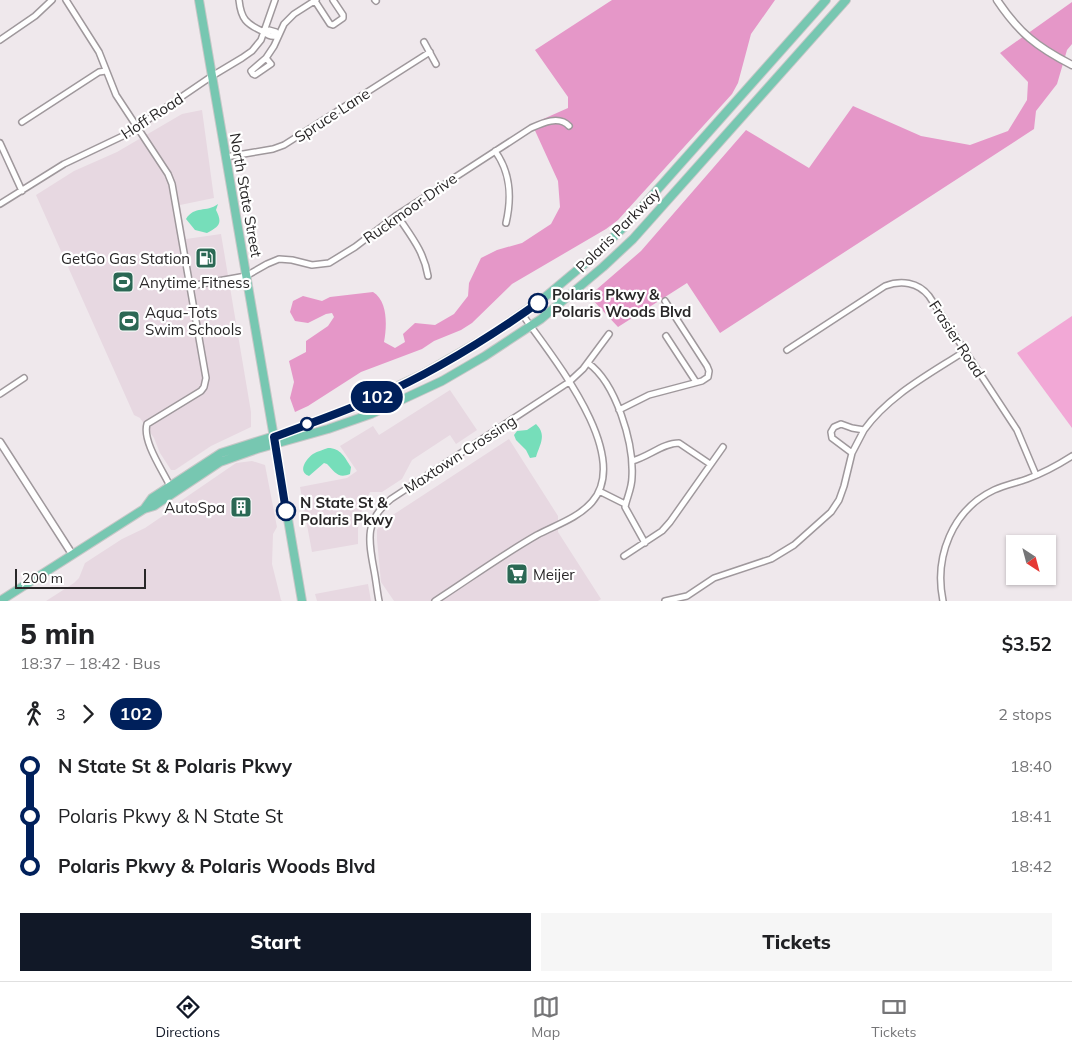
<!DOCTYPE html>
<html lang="en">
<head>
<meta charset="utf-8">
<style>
  body { margin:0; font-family:Mulish,sans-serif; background:#f6f6f6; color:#202124; height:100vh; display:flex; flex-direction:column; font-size:19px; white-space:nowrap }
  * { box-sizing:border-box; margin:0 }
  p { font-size:16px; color:#757577 }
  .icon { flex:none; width:28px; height:28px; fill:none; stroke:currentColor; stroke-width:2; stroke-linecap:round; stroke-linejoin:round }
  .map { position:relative; height:601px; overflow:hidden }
  .panel { display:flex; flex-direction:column; background:#fff; flex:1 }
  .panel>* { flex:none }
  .badge { padding:0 10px; border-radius:16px; font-size:18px; line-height:32px }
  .needle { width:32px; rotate:144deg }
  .buttons { position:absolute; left:1006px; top:535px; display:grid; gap:10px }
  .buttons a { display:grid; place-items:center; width:50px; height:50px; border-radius:0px; background:#fff; box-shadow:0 1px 4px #0004; font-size:25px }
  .scale { position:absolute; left:15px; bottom:12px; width:131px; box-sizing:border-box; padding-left:5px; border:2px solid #292728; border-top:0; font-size:14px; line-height:18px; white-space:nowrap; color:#292728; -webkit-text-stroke:4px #fff; paint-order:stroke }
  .map>.badge { position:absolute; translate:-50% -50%; box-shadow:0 0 0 2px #fff }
  .legs { display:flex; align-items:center; gap:8px; height:55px; padding:0 20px; font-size:16px }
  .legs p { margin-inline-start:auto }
  .headline { display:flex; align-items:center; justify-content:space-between; height:85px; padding:0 20px }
  h1 { font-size:28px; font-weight:800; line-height:38px }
  .button { display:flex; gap:10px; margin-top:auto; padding:10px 20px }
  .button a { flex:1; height:58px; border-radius:0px; background:#111827; color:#fff; font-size:20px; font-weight:800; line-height:58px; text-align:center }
  .button a+a { background:#f6f6f6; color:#202124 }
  ul { padding:0 20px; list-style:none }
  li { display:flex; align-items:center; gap:18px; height:50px; font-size:19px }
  li i { display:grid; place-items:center; width:8px; height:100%; margin:0 6px; background:currentColor }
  li i::after { content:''; width:12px; height:12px; margin:-6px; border:4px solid; border-radius:50%; background:#fff }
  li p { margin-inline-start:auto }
  li:first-child i { background:linear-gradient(#0000 50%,currentColor 0) }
  li:last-child i { background:linear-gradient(currentColor 50%,#0000 0) }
  .menu { display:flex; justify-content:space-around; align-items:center; height:70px; border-top:1px solid #e0e0e0; background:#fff; font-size:14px; color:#757577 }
  .menu a { display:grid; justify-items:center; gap:2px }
  .menu .selected { color:#111827 }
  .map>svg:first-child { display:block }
  .built { fill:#e7d8e1 }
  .green { fill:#f2a8d6 }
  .forest { fill:#e597c8 }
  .water { fill:#76deba }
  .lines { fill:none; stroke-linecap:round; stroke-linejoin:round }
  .minor-casing { stroke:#9f989c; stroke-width:8 }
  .tertiary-casing { stroke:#9f989c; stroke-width:9 }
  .primary-casing { stroke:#c7c7c7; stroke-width:10 }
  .minor { stroke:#fff; stroke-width:5 }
  .tertiary { stroke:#fff; stroke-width:6 }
  .primary { stroke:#77c7b1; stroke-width:8 }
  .line-1-casing { stroke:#fff; stroke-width:11 }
  .line-1 { stroke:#00205b; stroke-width:8 }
  .stop-1-dot { fill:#fff; stroke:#00205b; stroke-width:2.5 }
  .labels { text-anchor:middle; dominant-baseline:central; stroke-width:4.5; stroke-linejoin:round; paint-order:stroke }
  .street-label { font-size:15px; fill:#292728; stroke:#fff }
  .poi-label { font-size:15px; fill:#292728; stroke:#fff; text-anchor:start }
  .stop-label { font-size:15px; font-weight:bold; fill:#292728; stroke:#fff; text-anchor:start }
</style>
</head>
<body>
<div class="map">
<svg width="1072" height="601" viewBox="0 0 1072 601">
  <rect width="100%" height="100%" fill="#efe8ec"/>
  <path class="built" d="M 202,110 L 214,198 L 180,205 L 186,239 L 221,234 L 251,412 L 251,427 L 211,446 L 175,470 L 171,470 L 160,453 L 154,438 L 140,418 L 134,415 L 36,195 L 74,171 L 117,152 L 182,114 Z
    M 450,390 L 477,430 L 456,444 L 450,435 L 412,460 L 402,479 L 382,492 L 370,492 L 362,509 L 358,529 L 358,544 L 312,552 L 300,487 L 347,478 L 357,471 L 340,446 L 373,426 L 379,435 Z
    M 509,439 L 558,516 L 558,532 L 601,599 L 598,601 L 394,601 L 381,582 L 377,540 L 377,530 L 382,522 Z
    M 252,461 L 265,465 L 277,527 L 273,534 L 272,564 L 281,600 L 282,601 L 46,601 L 74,583 L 79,578 L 85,563 L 122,539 L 145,528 L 167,513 L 182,500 L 236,463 Z
    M 368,584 L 371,601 L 317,601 L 315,594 Z"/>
  <path class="green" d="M 1072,316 L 1072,428 L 1017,353 Z"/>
  <path class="forest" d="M 612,0 L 775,0 L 751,34 L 738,83 L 732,94 L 618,220 L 606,229 L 512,284 L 472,323 L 461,330 L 434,341 L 422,349 L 361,372 L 308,406 L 295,412 L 290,398 L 294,382 L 289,361 L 306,352 L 306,341 L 328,326 L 334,317 L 332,313 L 326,314 L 308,323 L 295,321 L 290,312 L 293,301 L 303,296 L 322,301 L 330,297 L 373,292 C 388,301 387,326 384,342 L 395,348 L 405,342 L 403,334 L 415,323 L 435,325 L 454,314 L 468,296 L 469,283 L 481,258 L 497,250 L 522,243 L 551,224 L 560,207 L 558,181 L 532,124 L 568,108 L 568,97 L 535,50 Z
    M 1072,2 L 1072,44 L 1067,50 L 1057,84 L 1036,111 L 1034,129 L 720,333 L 687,283 L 618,327 L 589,296 L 641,251 L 746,130 L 809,168 L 853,106 L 921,136 L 970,145 L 1008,131 L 1027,100 L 1028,82 L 1000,53 Z"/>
  <path class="water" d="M 218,204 L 216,210 C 223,224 219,226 207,233 L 195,230 L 186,219 C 195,205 206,213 218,204 Z
    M 536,424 C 547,435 540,444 536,457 L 530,458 L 526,450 L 516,440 L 514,435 L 517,431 L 527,430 Z
    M 328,448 C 341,448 345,458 351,467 L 350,474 C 338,479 335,472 327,464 L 324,463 L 309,476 C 297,472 306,459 313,454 C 318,451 323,450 328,448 Z"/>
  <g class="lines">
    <g class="minor-casing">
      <path id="minor" d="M 66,0 L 99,52 L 116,95 L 168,174 L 172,184 L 206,378 L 204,387 L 201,391 L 147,424 C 142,441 163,471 170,486
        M 239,0 C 241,19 246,24 264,32
        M 375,0 L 376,1
        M 315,1 L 330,24 L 333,25 L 343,18 L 343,15 L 333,0
        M 269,30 L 276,32 L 277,36 C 272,37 268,36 264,32 Z
        M 0,40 L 35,16 L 52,0
        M 424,42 L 436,64
        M 266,58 L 271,64 L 255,75 L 253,74 L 251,71 L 266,58 L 274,46 L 284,24 L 294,14 L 316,0
        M 22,122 L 99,72 L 106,71
        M 0,143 L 22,191
        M 495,151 C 511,173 512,197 506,223
        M 226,157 L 273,149 L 284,145 L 430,52
        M 0,204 L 64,164 L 127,134 L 212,76 L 242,58 L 252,51 L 261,40 L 275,0
        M 397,215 C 410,235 424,251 428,276
        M 190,286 L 246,276 L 267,264 L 279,259 L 292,260 L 312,265 L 329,263 L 355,247 L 397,215 L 531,128 C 542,123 559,115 569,126
        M 666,336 L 696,382
        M 787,350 L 885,286 C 901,280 918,282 929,296 L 1017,430 L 1036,475
        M 588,363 C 616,383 634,443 632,477 C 632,488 627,497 625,507 L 645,543
        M 0,394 L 24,378
        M 619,410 L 649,395 L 702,381 L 708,377 L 709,371 L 707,366 L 665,301
        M 852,453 L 832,438 L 831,432 L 834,427 L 841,424 L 852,428 L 864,430 C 889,395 930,374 965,351
        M 632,461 C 648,457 663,443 679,443 L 710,464
        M 599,491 L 625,504
        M 624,556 L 662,531 L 670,522 L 723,447
        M 379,601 C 377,591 376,580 374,570 C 368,539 365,520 391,499 L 569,382 L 583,369 L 609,334
        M 435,601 C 469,579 502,555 537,535 C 556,525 578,518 592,502 C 634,454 549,353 522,314
        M 665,601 L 687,596 L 714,578 L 771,559 L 794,545 L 831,512 L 839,500 L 844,486 L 852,453 L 864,430
        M 943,601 C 934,557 952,510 994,490 C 1005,485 1016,483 1027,479 C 1043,473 1058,465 1072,456"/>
    </g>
    <g class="tertiary-casing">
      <path id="tertiary" d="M 997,0 C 1019,33 1037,47 1072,65
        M 0,442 L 72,554"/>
    </g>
    <g class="primary-casing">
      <path id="primary" d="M 199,0 L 302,601
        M 144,509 L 152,498 L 221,453 L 290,431 L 354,407 L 423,374 L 494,333 L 545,297 L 588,261 L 625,226 L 826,0
        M 0,601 L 144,509 L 154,506 L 220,462 L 257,449 L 328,429 L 371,414 L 442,381 L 485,356 L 541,319 L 603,267 L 633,239 L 846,0"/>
    </g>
    <use href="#minor" class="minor"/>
    <use href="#tertiary" class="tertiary"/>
    <use href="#primary" class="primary"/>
  </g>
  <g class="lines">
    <g class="line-1-casing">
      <path id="line-1" d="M 286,511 L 274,437 C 308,424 343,412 377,397 C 434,372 487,339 538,303"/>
    </g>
    <use href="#line-1" class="line-1"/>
  </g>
  <defs>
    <g id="fuel-square" transform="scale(1.125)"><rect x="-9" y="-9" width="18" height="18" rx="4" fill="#2b6854" stroke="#fff"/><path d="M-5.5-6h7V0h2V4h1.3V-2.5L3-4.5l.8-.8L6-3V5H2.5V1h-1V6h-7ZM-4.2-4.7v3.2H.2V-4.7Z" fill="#fff"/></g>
    <g id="stadium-square" transform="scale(1.125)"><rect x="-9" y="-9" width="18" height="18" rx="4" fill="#2b6854" stroke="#fff"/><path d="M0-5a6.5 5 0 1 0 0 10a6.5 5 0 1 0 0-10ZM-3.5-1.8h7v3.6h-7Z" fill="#fff"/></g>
    <g id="building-square" transform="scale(1.125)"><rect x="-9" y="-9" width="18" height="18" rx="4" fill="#2b6854" stroke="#fff"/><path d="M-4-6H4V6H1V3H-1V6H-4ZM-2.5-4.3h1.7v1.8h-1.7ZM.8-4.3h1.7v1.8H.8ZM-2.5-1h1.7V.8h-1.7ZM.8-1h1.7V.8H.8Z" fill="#fff"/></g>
    <g id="supermarket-square" transform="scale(1.125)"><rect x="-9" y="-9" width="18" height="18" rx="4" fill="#2b6854" stroke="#fff"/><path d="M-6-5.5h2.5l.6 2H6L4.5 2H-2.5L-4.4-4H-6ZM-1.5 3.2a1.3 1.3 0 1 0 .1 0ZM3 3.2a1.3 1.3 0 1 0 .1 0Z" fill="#fff"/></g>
  </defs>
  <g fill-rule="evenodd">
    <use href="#fuel-square" x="206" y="258"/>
    <use href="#stadium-square" x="123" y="282"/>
    <use href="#stadium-square" x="129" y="321"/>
    <use href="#building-square" x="241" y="507"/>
    <use href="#supermarket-square" x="517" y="574"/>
  </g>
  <g class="stop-1-dot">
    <circle cx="538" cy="303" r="9"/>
    <circle cx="307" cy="424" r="6"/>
    <circle cx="286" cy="511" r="9"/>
  </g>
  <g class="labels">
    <g class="street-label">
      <text transform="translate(332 115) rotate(-33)">Spruce Lane</text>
      <text transform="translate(152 116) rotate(-33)">Hoff Road</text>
      <text transform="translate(246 195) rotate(80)">North State Street</text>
      <text transform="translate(410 208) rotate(-35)">Ruckmoor Drive</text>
      <text transform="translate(618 230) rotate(-45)">Polaris Parkway</text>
      <text transform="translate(957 339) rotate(57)">Frasier Road</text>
      <text transform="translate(460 454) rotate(-33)">Maxtown Crossing</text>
    </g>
    <g class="poi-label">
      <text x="190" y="258" text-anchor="end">GetGo Gas Station</text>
      <text x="139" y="282">Anytime Fitness</text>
      <text x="145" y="312">Aqua-Tots<tspan x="145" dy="17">Swim Schools</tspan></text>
      <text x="225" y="507" text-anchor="end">AutoSpa</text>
      <text x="533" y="574">Meijer</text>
    </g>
    <g class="stop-label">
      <text x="552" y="294">Polaris Pkwy &amp;<tspan x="552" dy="17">Polaris Woods Blvd</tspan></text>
      <text x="300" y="502">N State St &amp;<tspan x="300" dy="17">Polaris Pkwy</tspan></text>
    </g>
  </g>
</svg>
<div class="buttons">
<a><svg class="needle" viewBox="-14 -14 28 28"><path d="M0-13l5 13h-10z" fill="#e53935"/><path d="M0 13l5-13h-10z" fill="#757577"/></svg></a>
</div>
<div class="scale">200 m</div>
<b class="badge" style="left:377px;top:397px;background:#00205b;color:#fff">102</b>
</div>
<section class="panel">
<div class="headline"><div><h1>5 min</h1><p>18:37 – 18:42 · Bus</p></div><b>$3.52</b></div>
<div class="legs"><svg class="icon" aria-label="walk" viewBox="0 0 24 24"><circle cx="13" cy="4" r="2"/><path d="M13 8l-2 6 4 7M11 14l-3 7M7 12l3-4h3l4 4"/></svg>3<svg class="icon" aria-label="forward" viewBox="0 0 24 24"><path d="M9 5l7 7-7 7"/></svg><b class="badge" style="background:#00205b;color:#fff">102</b><p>2 stops</p></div>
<ul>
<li><i style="color:#00205b"></i><b>N State St &amp; Polaris Pkwy</b><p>18:40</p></li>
<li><i style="color:#00205b"></i><span>Polaris Pkwy &amp; N State St</span><p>18:41</p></li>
<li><i style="color:#00205b"></i><b>Polaris Pkwy &amp; Polaris Woods Blvd</b><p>18:42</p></li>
</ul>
<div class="button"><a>Start</a><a>Tickets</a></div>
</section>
<nav class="menu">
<a class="selected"><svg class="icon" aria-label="directions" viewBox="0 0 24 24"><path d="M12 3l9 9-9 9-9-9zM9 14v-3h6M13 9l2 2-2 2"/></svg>Directions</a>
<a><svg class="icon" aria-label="map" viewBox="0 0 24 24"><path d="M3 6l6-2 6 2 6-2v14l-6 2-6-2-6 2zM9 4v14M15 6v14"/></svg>Map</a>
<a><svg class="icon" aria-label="tickets" viewBox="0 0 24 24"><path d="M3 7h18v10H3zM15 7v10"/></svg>Tickets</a>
</nav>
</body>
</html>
